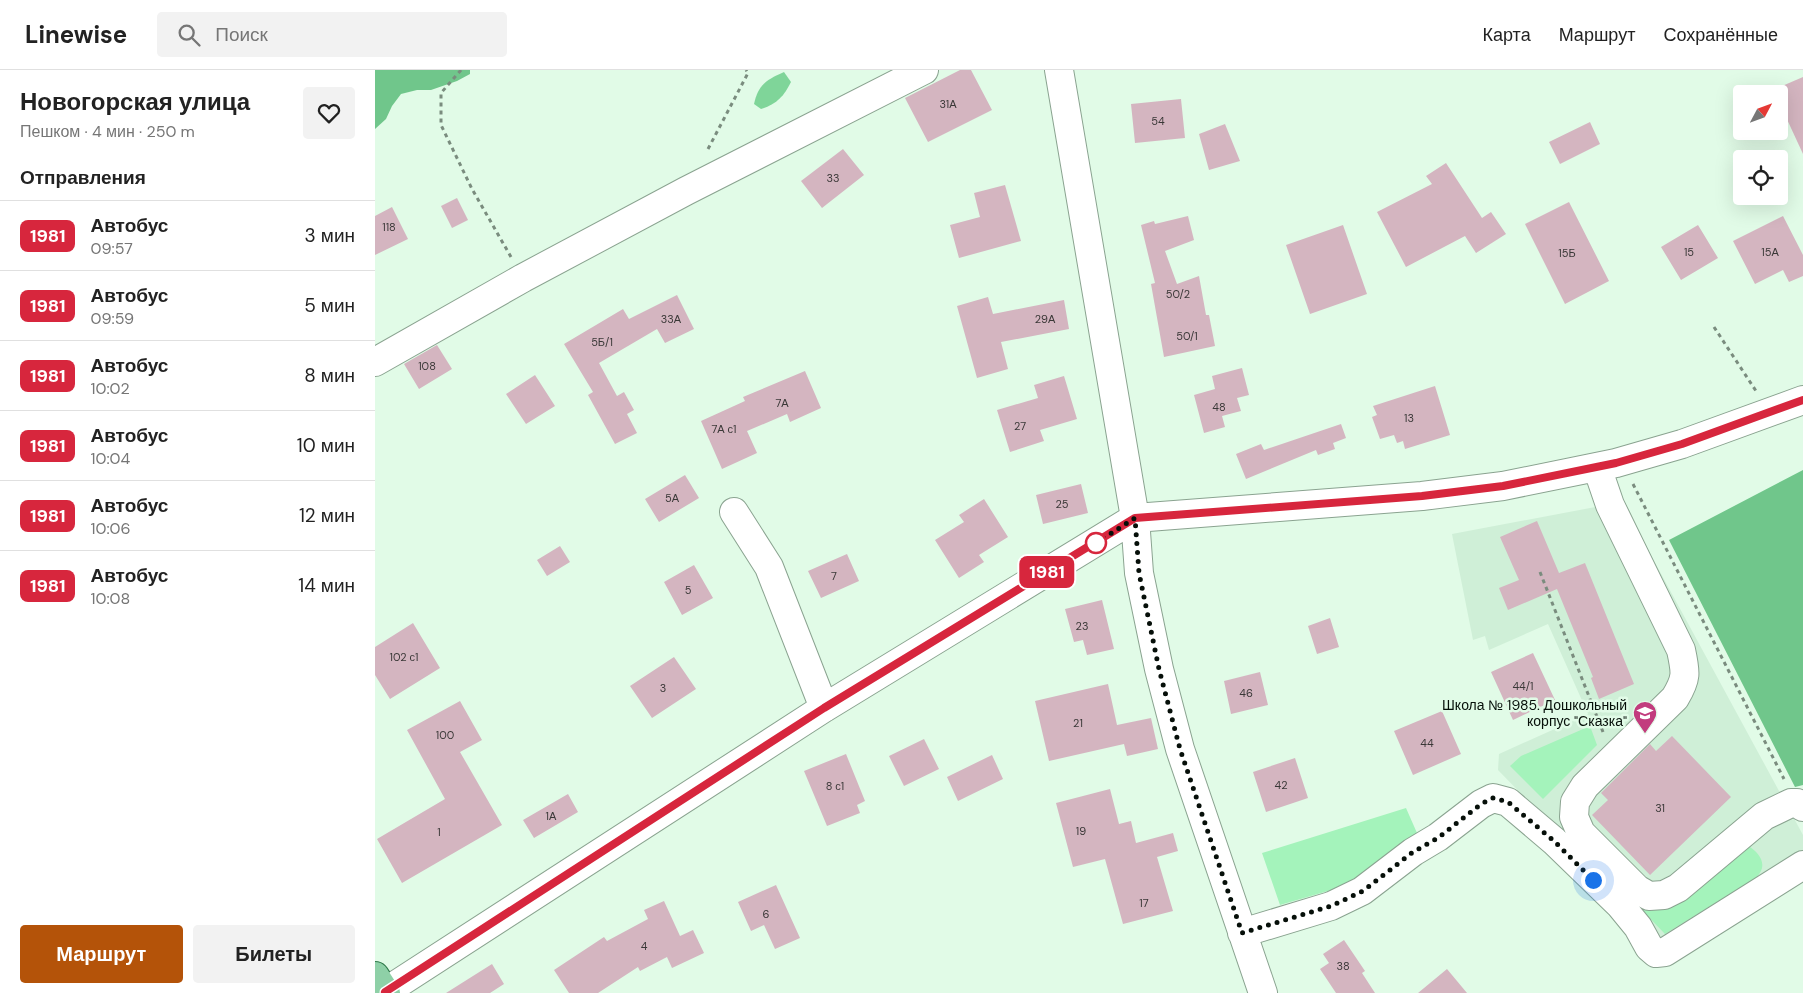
<!DOCTYPE html>
<html lang="ru">
<head>
<meta charset="utf-8">
<style>
  body { margin:0; font-family:"DM Sans",sans-serif; background:#f2f2f2; color:#222; height:100vh; display:flex; flex-direction:column; font-size:19px; white-space:nowrap }
  * { box-sizing:border-box; margin:0 }
  p { font-size:16px; color:#767676 }
  .icon { flex:none; width:28px; height:28px; fill:none; stroke:currentColor; stroke-width:2; stroke-linecap:round; stroke-linejoin:round }
  .map { position:relative; flex:1; overflow:hidden }
  .panel { display:flex; flex-direction:column; background:#fff; width:375px }
  .panel>* { flex:none }
  .badge { padding:0 10px; border-radius:8px; font-size:18px; line-height:32px }
  .needle { width:32px; rotate:49deg }
  .fabs { position:absolute; left:1358px; top:15px; display:grid; gap:10px }
  .fabs a { display:grid; place-items:center; width:55px; height:55px; border-radius:5px; background:#fff; box-shadow:0 5px 20px #0002; font-size:25px }
  .you { position:absolute; width:25px; height:25px; margin:-12px; border:4px solid #fff; border-radius:50%; background:#1a73e8; box-shadow:0 0 0 8px #1a73e833 }
  .map>.badge { position:absolute; translate:-50% -50%; box-shadow:0 0 0 2px #fff }
  h2 { padding:0 20px; font-size:19px; line-height:45px }
  .round { display:grid; place-items:center; flex:none; width:52px; height:52px; border-radius:5px; background:#f2f2f2 }
  .head { display:flex; align-items:center; justify-content:space-between; height:85px; padding:0 20px }
  h1 { font-size:24px; font-weight:600; line-height:38px }
  .cta { display:flex; gap:10px; margin-top:auto; padding:10px 20px }
  .cta a { flex:1; height:58px; border-radius:5px; background:#b45309; color:#fff; font-size:20px; font-weight:600; line-height:58px; text-align:center }
  .cta a+a { background:#f2f2f2; color:#222 }
  ul { padding:0; list-style:none }
  li { display:flex; align-items:center; gap:15px; height:70px; padding:0 20px; border-top:1px solid #e0e0e0 }
  li div { flex:1 }
  li b { display:block; font-size:19px }
  li em { font-style:normal }
  li .badge { min-width:55px; font-weight:700; text-align:center }
  header { display:flex; align-items:center; gap:30px; box-sizing:border-box; height:70px; padding:0 25px; background:#fff; border-bottom:1px solid #e0e0e0 }
  header strong { font-size:24px }
  nav { display:flex; gap:28px; margin-inline-start:auto; font-size:18px }
  .search { width:350px; height:45px; background:#f2f2f2; display:flex; align-items:center; gap:12px; box-sizing:border-box; padding:0 18px; border-radius:5px; color:#767676; font-size:19px }
  main { display:flex; flex:1; min-height:0 }
  .map>svg:first-child { display:block }
  .built { fill:#cfefd7 }
  .green { fill:#a4f3bb }
  .forest { fill:#70c68b }
  .water { fill:#7fd599 }
  .building { fill:#d4b5c0 }
  .lines { fill:none; stroke-linecap:round; stroke-linejoin:round }
  .minor-casing { stroke:#8aa390; stroke-width:30 }
  .major-casing { stroke:#2e7849; stroke-width:30 }
  .path { stroke:#7a8c7e; stroke-width:3; stroke-dasharray:4 4; stroke-linecap:butt }
  .minor { stroke:#fff; stroke-width:28 }
  .major { stroke:#8ed0a7; stroke-width:28 }
  .line-casing { stroke:#fff; stroke-width:11 }
  .line { stroke:#d7263d; stroke-width:8 }
  .walk { stroke:#060f09; stroke-width:5; stroke-dasharray:0 9 }
  .stop-dot { fill:#fff; stroke:#d7263d; stroke-width:2.5 }
  .labels { text-anchor:middle; dominant-baseline:central; stroke-width:5; stroke-linejoin:round; paint-order:stroke }
  .number-label { font-size:11px; fill:#3a3837 }
  .poi-label { font-size:14px; fill:#060f09; stroke:#e1fbe7; text-anchor:end }
</style>
</head>
<body>
<header>
<strong>Linewise</strong>
<div class="search"><svg class="icon" aria-label="search" viewBox="0 0 24 24"><circle cx="10" cy="10" r="6"/><path d="M15 15l6 6"/></svg>Поиск</div>
<nav><a>Карта</a><a>Маршрут</a><a>Сохранённые</a></nav>
</header>
<main>
<section class="panel">
<div class="head"><div><h1>Новогорская улица</h1><p>Пешком · 4 мин · 250 m</p></div><a class="round"><svg class="icon" aria-label="heart" viewBox="0 0 24 24"><path d="M12 20l-8-8c-3-5 5-10 8-4 3-6 11-1 8 4z"/></svg></a></div>
<h2>Отправления</h2>
<ul>
<li><span class="badge" style="background:#d7263d;color:#fff">1981</span><div><b>Автобус</b><p>09:57</p></div><em>3 мин</em></li>
<li><span class="badge" style="background:#d7263d;color:#fff">1981</span><div><b>Автобус</b><p>09:59</p></div><em>5 мин</em></li>
<li><span class="badge" style="background:#d7263d;color:#fff">1981</span><div><b>Автобус</b><p>10:02</p></div><em>8 мин</em></li>
<li><span class="badge" style="background:#d7263d;color:#fff">1981</span><div><b>Автобус</b><p>10:04</p></div><em>10 мин</em></li>
<li><span class="badge" style="background:#d7263d;color:#fff">1981</span><div><b>Автобус</b><p>10:06</p></div><em>12 мин</em></li>
<li><span class="badge" style="background:#d7263d;color:#fff">1981</span><div><b>Автобус</b><p>10:08</p></div><em>14 мин</em></li>
</ul>
<div class="cta"><a>Маршрут</a><a>Билеты</a></div>
</section>
<div class="map">
<svg width="1428" height="923" viewBox="0 0 1428 923">
  <rect width="100%" height="100%" fill="#e1fbe7"/>
  <path class="built" d="M 1247,432 L 1428,765 L 1428,782 L 1288,869 L 1123,700 L 1124,684 L 1213,644 L 1173,554 L 1114,580 L 1110,566 L 1098,570 L 1077,464 Z"/>
  <path class="green" d="M 1215,656 L 1222,675 L 1168,729 L 1135,696 L 1146,686 Z
    M 1031,738 L 1042,763 L 970,816 L 905,835 L 887,783 Z
    M 1372,775 C 1385,783 1394,795 1381,808 L 1290,864 L 1264,837 L 1277,837 Z"/>
  <path class="forest" d="M 0,0 L 95,0 L 95,4 L 82,11 L 56,20 L 42,20 L 26,24 L 17,36 L 11,49 L 0,59 Z
    M 1428,400 L 1428,715 L 1420,717 L 1294,470 Z"/>
  <path class="water" d="M 409,2 L 416,12 C 409,26 402,34 386,39 L 379,34 C 383,15 391,10 409,2 Z"/>
  <path class="building" d="M 585,0 L 596,0 L 617,40 L 553,72 L 530,28 Z
    M 1428,7 L 1428,84 L 1404,32 L 1404,24 L 1400,24 L 1398,20 Z
    M 806,29 L 810,68 L 760,73 L 756,34 Z
    M 1215,52 L 1225,74 L 1185,94 L 1174,72 Z
    M 850,54 L 865,91 L 834,100 L 824,64 Z
    M 468,79 L 489,105 L 447,138 L 426,111 Z
    M 1071,93 L 1107,148 L 1116,142 L 1131,164 L 1101,183 L 1090,166 L 1031,197 L 1002,142 L 1057,114 L 1051,106 Z
    M 630,115 L 646,171 L 584,188 L 575,155 L 605,147 L 599,123 Z
    M 82,128 L 93,150 L 77,158 L 66,136 Z
    M 1194,132 L 1234,211 L 1190,234 L 1150,154 Z
    M 17,137 L 33,169 L 0,185 L 0,146 Z
    M 813,146 L 819,170 L 790,181 L 802,214 L 824,206 L 831,245 L 834,245 L 840,276 L 789,287 L 776,214 L 780,213 L 766,155 L 779,151 L 780,154 Z
    M 1408,146 L 1428,185 L 1428,206 L 1414,212 L 1408,200 L 1380,214 L 1358,171 Z
    M 968,155 L 992,224 L 935,244 L 911,175 Z
    M 1323,155 L 1343,188 L 1306,210 L 1286,177 Z
    M 302,225 L 319,259 L 290,273 L 282,259 L 224,293 L 242,326 L 249,322 L 259,340 L 252,344 L 262,363 L 240,374 L 213,325 L 218,322 L 189,274 L 248,239 L 254,249 Z
    M 613,227 L 618,244 L 689,230 L 694,259 L 626,272 L 633,299 L 602,308 L 582,236 Z
    M 62,275 L 77,299 L 44,319 L 29,294 Z
    M 867,298 L 874,325 L 862,328 L 866,341 L 847,346 L 850,357 L 829,363 L 819,325 L 840,319 L 837,306 Z
    M 430,301 L 446,338 L 415,352 L 412,344 L 372,361 L 382,383 L 347,399 L 326,351 L 370,331 L 368,327 Z
    M 160,305 L 180,336 L 151,354 L 131,324 Z
    M 689,306 L 702,349 L 665,360 L 669,371 L 635,382 L 622,340 L 663,328 L 659,315 Z
    M 1060,316 L 1075,365 L 1030,379 L 1028,371 L 1022,373 L 1019,365 L 1005,369 L 997,347 L 1002,345 L 998,336 Z
    M 966,354 L 971,368 L 958,373 L 960,379 L 943,385 L 941,380 L 871,409 L 861,384 L 886,374 L 889,380 Z
    M 310,405 L 324,428 L 284,452 L 270,429 Z
    M 706,414 L 713,443 L 668,454 L 661,425 Z
    M 609,429 L 633,467 L 604,485 L 609,492 L 584,508 L 560,470 L 589,452 L 584,445 Z
    M 1162,451 L 1184,503 L 1210,493 L 1259,614 L 1224,629 L 1216,608 L 1218,607 L 1182,519 L 1133,540 L 1124,518 L 1144,510 L 1125,467 Z
    M 185,476 L 195,492 L 172,506 L 162,490 Z
    M 472,484 L 484,511 L 446,528 L 433,501 Z
    M 319,495 L 338,528 L 307,545 L 289,512 Z
    M 727,530 L 739,579 L 712,585 L 708,570 L 699,572 L 690,539 Z
    M 955,548 L 964,577 L 942,584 L 933,556 Z
    M 38,553 L 65,598 L 15,629 L 0,605 L 0,577 Z
    M 1158,583 L 1180,630 L 1138,650 L 1116,602 Z
    M 299,587 L 321,619 L 277,648 L 255,616 Z
    M 885,602 L 893,635 L 856,644 L 849,611 Z
    M 733,614 L 742,655 L 776,648 L 783,679 L 752,686 L 749,674 L 674,691 L 660,631 Z
    M 85,631 L 107,670 L 85,682 L 127,755 L 27,813 L 2,769 L 70,729 L 32,660 Z
    M 1067,641 L 1086,684 L 1038,705 L 1019,661 Z
    M 1297,666 L 1356,727 L 1275,805 L 1217,745 L 1233,730 L 1226,723 L 1275,674 L 1281,681 Z
    M 549,669 L 564,699 L 529,716 L 514,686 Z
    M 471,684 L 490,731 L 482,735 L 485,743 L 452,756 L 429,701 Z
    M 617,685 L 628,709 L 583,731 L 572,707 Z
    M 920,688 L 933,728 L 891,742 L 878,702 Z
    M 735,719 L 744,754 L 756,751 L 761,773 L 798,763 L 803,781 L 782,787 L 798,841 L 748,854 L 730,789 L 698,797 L 681,733 Z
    M 193,724 L 203,742 L 159,768 L 148,750 Z
    M 401,815 L 425,868 L 400,879 L 389,855 L 376,861 L 363,832 Z
    M 289,831 L 305,866 L 318,860 L 329,883 L 297,898 L 292,887 L 265,901 L 263,897 L 223,923 L 194,923 L 179,900 L 229,867 L 232,871 L 273,849 L 269,840 Z
    M 969,870 L 990,901 L 987,903 L 1000,923 L 961,923 L 945,899 L 954,893 L 948,884 Z
    M 117,894 L 129,914 L 115,923 L 71,923 Z
    M 1072,899 L 1092,923 L 1043,923 Z"/>
  <g class="lines">
    <g class="minor-casing">
      <path id="minor" d="M 684,0 L 760,448 L 764,503 L 784,599 L 805,679 L 888,923
        M 0,292 L 148,208 L 311,121 L 549,0
        M 1222,397 L 1235,435 L 1306,580 C 1311,603 1312,608 1300,628 L 1210,716 L 1200,732 L 1199,747 L 1206,763 L 1262,819 L 1274,826 L 1289,825 L 1303,818 L 1389,746 L 1416,733 L 1422,733 L 1428,737
        M 359,442 L 394,497 L 449,638
        M 867,863 L 956,836 L 987,821 L 1038,782 L 1063,767 L 1106,734 L 1118,728 L 1133,732 L 1179,771 L 1245,835 L 1263,857 L 1274,877 L 1281,883 L 1290,882 L 1428,795
        M 10,922 L 449,638 L 760,448 L 1047,426 L 1128,416 L 1241,393 L 1307,374 L 1428,330"/>
    </g>
    <g class="major-casing">
      <path id="major" d="M 0,906 L 11,923"/>
    </g>
    <path class="path" d="M 86,0 L 66,23 L 66,55 L 97,119 L 136,187
      M 333,79 L 373,3 L 371,0
      M 1339,257 L 1381,321
      M 1258,414 L 1409,709
      M 1165,502 L 1228,662"/>
    <use href="#minor" class="minor"/>
    <use href="#major" class="major"/>
  </g>
  <g class="lines">
    <g class="line-casing">
      <path id="line" d="M 11,923 L 10,922 L 449,638 L 760,448 L 1047,426 L 1128,416 L 1241,393 L 1307,374 L 1428,330"/>
    </g>
    <use href="#line" class="line"/>
    <path class="walk" d="M 721,473 L 760,448 L 764,503 L 784,599 L 805,679 L 867,863 L 956,836 L 988,821 L 1038,782 L 1063,768 L 1106,734 L 1118,728 L 1133,732 L 1179,771 L 1218,810"/>
  </g>
  <defs>
    <g id="school-pin" transform="scale(1.25)"><path d="M0 17L-7.5 6A9.5 9.5 0 1 1 7.5 6Z" fill="#c23c7e" stroke="#e1fbe7"/><path d="M0-5L7-2L0 1L-7-2ZM-4 1L0 2.5L4 1V4Q0 6-4 4Z" fill="#fff"/></g>
  </defs>
  <g fill-rule="evenodd">
    <use href="#school-pin" x="1270" y="643"/>
  </g>
  <circle class="stop-dot" cx="721" cy="473" r="10"/>
  <g class="labels">
    <g class="number-label">
      <text x="573" y="34">31А</text>
      <text x="783" y="51">54</text>
      <text x="458" y="108">33</text>
      <text x="14" y="157">118</text>
      <text x="1314" y="182">15</text>
      <text x="1395" y="182">15А</text>
      <text x="1192" y="183">15Б</text>
      <text x="803" y="224">50/2</text>
      <text x="296" y="249">33А</text>
      <text x="670" y="249">29А</text>
      <text x="812" y="266">50/1</text>
      <text x="227" y="272">5Б/1</text>
      <text x="52" y="296">108</text>
      <text x="407" y="333">7А</text>
      <text x="844" y="337">48</text>
      <text x="1034" y="348">13</text>
      <text x="645" y="356">27</text>
      <text x="349" y="359">7А с1</text>
      <text x="297" y="428">5А</text>
      <text x="687" y="434">25</text>
      <text x="459" y="506">7</text>
      <text x="313" y="520">5</text>
      <text x="707" y="556">23</text>
      <text x="29" y="587">102 с1</text>
      <text x="1148" y="616">44/1</text>
      <text x="288" y="618">3</text>
      <text x="871" y="623">46</text>
      <text x="703" y="653">21</text>
      <text x="70" y="665">100</text>
      <text x="1052" y="673">44</text>
      <text x="906" y="715">42</text>
      <text x="460" y="716">8 с1</text>
      <text x="1285" y="738">31</text>
      <text x="176" y="746">1А</text>
      <text x="706" y="761">19</text>
      <text x="64" y="762">1</text>
      <text x="769" y="833">17</text>
      <text x="391" y="844">6</text>
      <text x="269" y="876">4</text>
      <text x="968" y="896">38</text>
    </g>
    <g class="poi-label">
      <text x="1252" y="635">Школа № 1985. Дошкольный<tspan x="1252" dy="16">корпус "Сказка"</tspan></text>
    </g>
  </g>
</svg>
<div class="fabs">
<a><svg class="needle" viewBox="-14 -14 28 28"><path d="M0-13l5 13h-10z" fill="#e53935"/><path d="M0 13l5-13h-10z" fill="#767676"/></svg></a>
<a><svg class="icon" aria-label="locate" viewBox="0 0 24 24"><circle cx="12" cy="12" r="6"/><path d="M12 2v4M12 18v4M2 12h4M18 12h4"/></svg></a>
</div>
<div class="you" style="left:1218px;top:810px"></div>
<b class="badge" style="left:672px;top:502px;background:#d7263d;color:#fff">1981</b>
</div>
</main>
</body>
</html>
